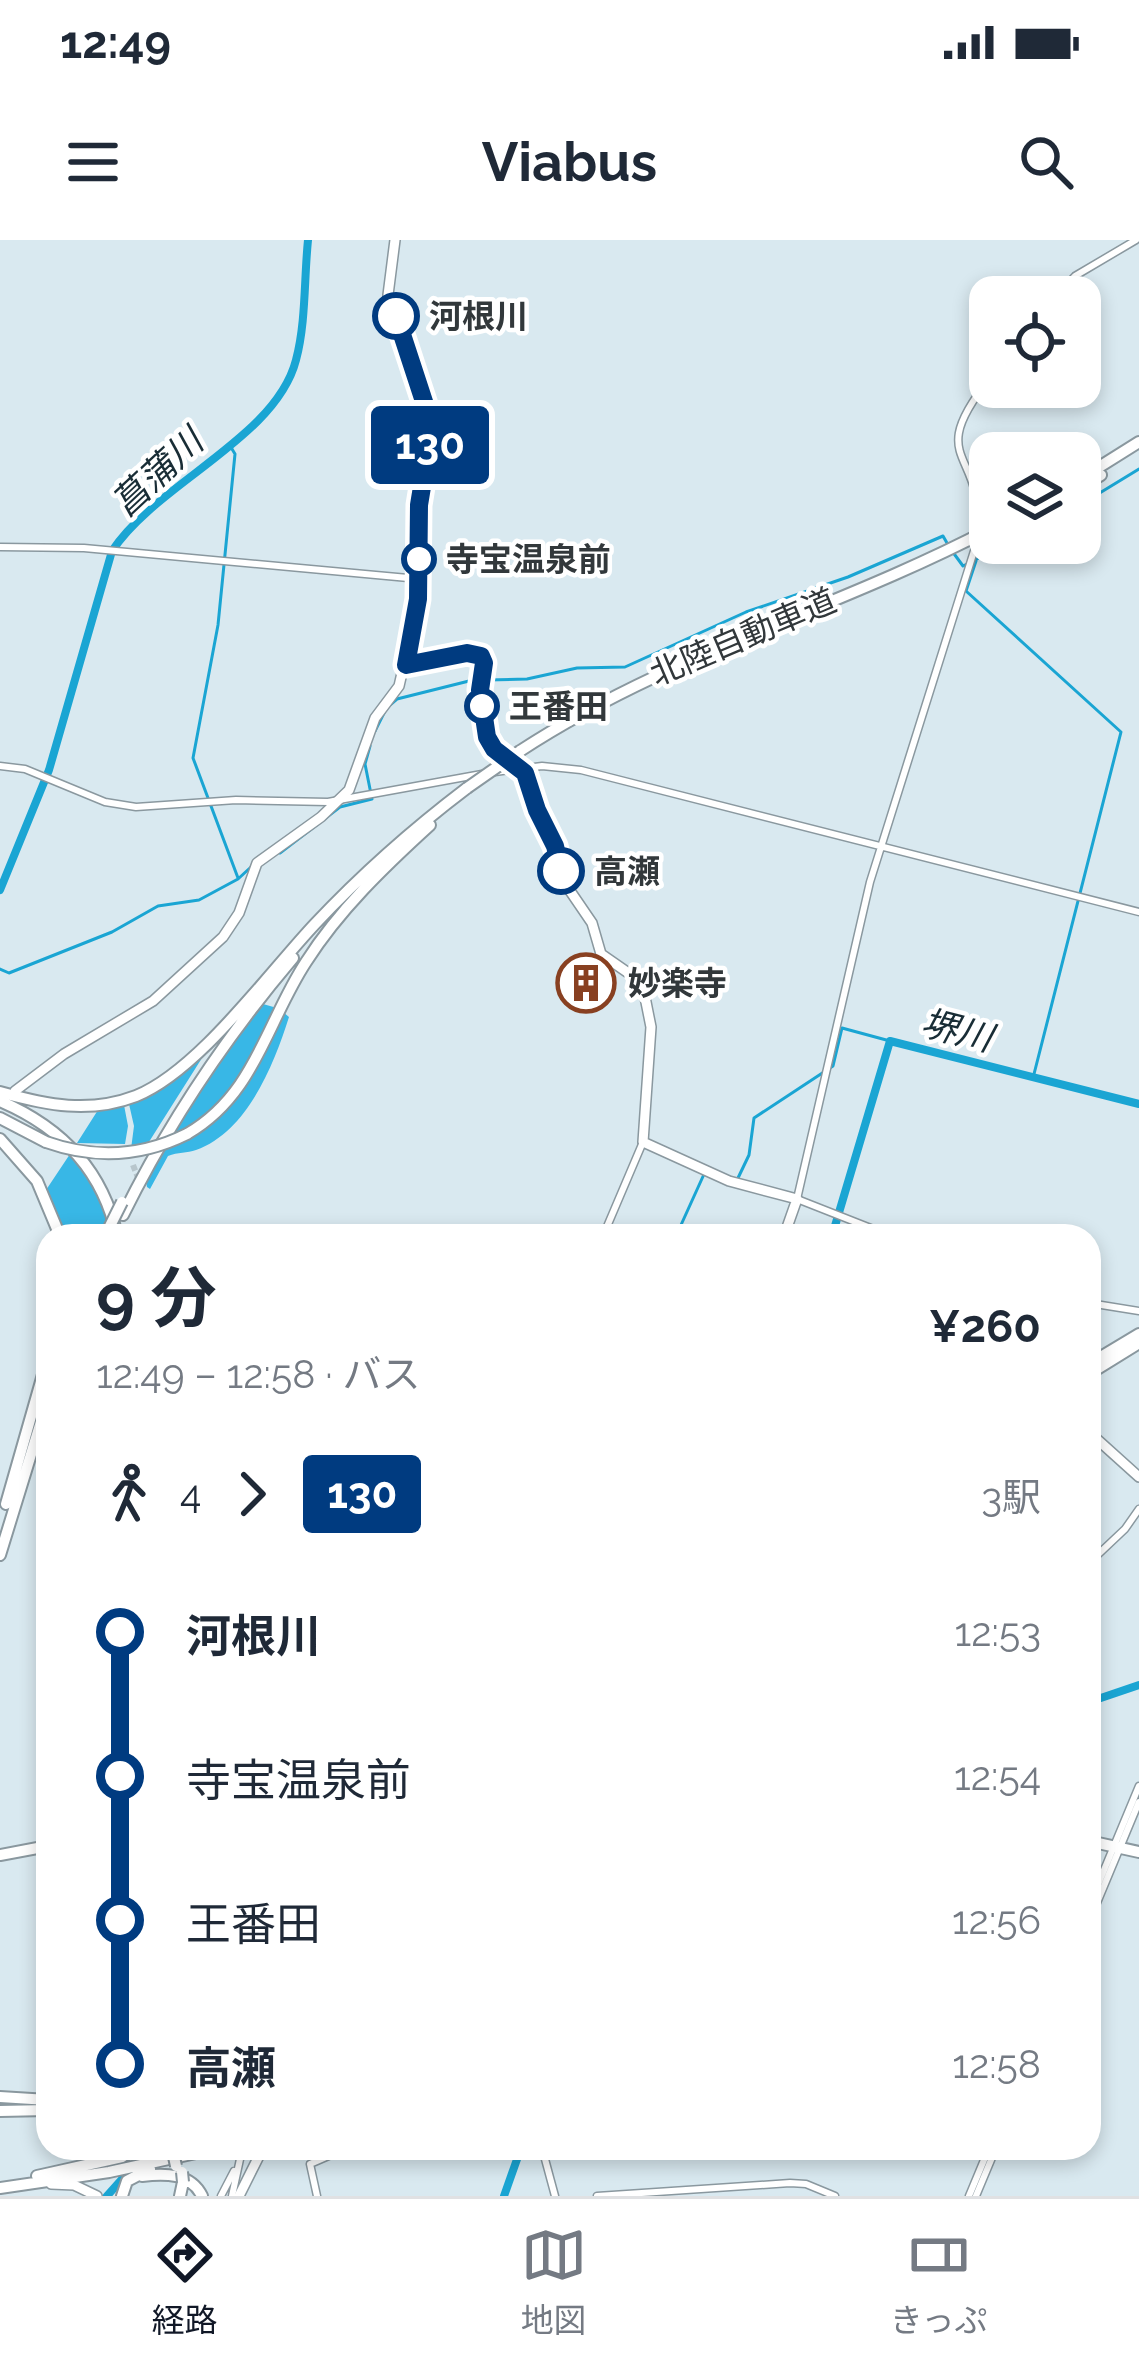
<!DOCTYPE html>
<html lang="ja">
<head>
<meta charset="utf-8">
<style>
  body { margin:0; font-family:Raleway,"Noto Sans JP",sans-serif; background:#f2f2f3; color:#1f2937; height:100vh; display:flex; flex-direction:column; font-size:45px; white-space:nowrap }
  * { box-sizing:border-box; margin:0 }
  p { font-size:39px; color:#747a83 }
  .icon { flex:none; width:66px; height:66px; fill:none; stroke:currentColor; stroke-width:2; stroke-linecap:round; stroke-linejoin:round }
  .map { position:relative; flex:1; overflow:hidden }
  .drawer { position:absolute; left:36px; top:984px; width:1065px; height:936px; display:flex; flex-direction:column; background:#fff; border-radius:36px; box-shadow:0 6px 18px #0003 }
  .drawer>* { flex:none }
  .badge { padding:0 24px; border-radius:9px; font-size:42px; line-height:78px }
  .buttons { position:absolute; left:969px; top:36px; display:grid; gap:24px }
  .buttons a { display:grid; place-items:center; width:132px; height:132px; border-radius:24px; background:#fff; box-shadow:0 6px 18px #0003; font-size:60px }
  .map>.badge { position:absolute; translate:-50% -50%; box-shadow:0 0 0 6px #fff }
  .legs { display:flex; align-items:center; gap:18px; height:132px; padding:0 60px; font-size:39px }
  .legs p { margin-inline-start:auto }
  .headline { display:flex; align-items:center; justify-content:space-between; height:204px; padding:0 60px }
  h1 { font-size:66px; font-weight:700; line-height:90px }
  ul { padding:0 60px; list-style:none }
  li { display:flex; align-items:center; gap:42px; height:144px; font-size:45px }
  li i { display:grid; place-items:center; width:18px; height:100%; margin:0 15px; background:currentColor }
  li i::after { content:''; width:30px; height:30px; margin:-15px; border:9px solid; border-radius:50%; background:#fff }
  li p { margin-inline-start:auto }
  li:first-child i { background:linear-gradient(#0000 50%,currentColor 0) }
  li:last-child i { background:linear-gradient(currentColor 50%,#0000 0) }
  .status { display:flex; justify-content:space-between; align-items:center; height:84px; padding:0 60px; background:#fff; direction:ltr }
  .status svg { height:33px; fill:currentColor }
  header { display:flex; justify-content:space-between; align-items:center; height:156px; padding:0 60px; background:#fff; font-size:54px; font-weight:700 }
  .dock { display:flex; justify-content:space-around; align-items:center; height:168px; border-top:3px solid #e0e1e3; background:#fff; font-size:33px; color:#747a83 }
  .dock a { display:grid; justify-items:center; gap:6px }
  .dock .selected { color:#111827 }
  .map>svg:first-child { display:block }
  .forest { fill:#38b7e6 }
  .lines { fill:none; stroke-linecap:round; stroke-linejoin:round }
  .stream { stroke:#1aa5d3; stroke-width:3 }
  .river { stroke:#1aa5d3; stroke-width:8 }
  .minor-tunnel { stroke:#b8c6cc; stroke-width:6; stroke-dasharray:6 3; stroke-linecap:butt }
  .minor-casing { stroke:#8a989f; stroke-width:9 }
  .major-casing { stroke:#8a989f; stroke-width:12 }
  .highway-casing { stroke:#8a989f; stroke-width:14 }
  .minor { stroke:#fff; stroke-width:6 }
  .major { stroke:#fff; stroke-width:9 }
  .highway { stroke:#fff; stroke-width:10 }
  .highway-bridge-casing { stroke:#8a989f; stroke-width:14; stroke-linecap:butt }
  .highway-bridge { stroke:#fff; stroke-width:10 }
  .line-1-casing { stroke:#fff; stroke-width:27 }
  .line-1 { stroke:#003b80; stroke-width:18 }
  .stop-1-dot { fill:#fff; stroke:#003b80; stroke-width:6 }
  .labels { text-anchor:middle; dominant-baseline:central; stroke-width:9; stroke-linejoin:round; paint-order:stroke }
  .stop-label { font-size:33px; font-weight:bold; fill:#32383b; stroke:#fff; text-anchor:start }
  .street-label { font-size:33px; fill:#32383b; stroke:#fff }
  .poi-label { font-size:33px; font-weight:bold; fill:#32383b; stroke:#fff; text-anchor:start }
  .water-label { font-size:36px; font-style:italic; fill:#192d36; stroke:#fff }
</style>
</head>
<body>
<div class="status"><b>12:49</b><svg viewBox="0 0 49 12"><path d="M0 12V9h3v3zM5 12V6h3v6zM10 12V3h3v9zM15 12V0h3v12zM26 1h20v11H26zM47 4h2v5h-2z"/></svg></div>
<header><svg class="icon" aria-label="menu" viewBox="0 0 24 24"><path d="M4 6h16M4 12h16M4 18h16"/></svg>Viabus<svg class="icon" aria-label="search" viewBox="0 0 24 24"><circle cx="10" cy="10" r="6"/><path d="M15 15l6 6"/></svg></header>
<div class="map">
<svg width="1139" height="1956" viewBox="0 0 1139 1956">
  <rect width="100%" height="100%" fill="#d9e9f0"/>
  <path class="forest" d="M 263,764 L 277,768 C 251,823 228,870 170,897 L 235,799 Z
    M 283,772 L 289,777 C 274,824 248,891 196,910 C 187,913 178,912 168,916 L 150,949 L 147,947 L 146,942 L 165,909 L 213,883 L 244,850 Z
    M 202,818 L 147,905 L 131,909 L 134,886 L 129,864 L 153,855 Z
    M 124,865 L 128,886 L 125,904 L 77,903 L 98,870 Z
    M 70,914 L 84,929 L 108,977 L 100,996 L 62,996 L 46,950 Z"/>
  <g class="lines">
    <path class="stream" d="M 229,204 L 235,214 L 218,385 L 193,518 L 238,638
      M 1080,265 L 1139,229
      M 952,311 L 963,326 L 1009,303
      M 976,321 L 966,351 L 1121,492 L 1033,838
      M 487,440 L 527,439 L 577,428 L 625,427 L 746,372 L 848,337 L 943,296 L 947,303
      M 390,465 L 397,459 L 477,439
      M 375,491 L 384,473
      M 280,613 L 340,567 L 372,559 L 365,524 L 370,506
      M 0,729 L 9,733 L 112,692 L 158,666 L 199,660 L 238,639 L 251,627
      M 738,938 L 749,915 L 754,878 L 833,826 L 842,788 L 890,801
      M 676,996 L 705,932"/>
    <path class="river" d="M 0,650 L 49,530 L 112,311 C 157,243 276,198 296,120 C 306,83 304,39 308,0
      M 832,996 L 890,801 L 1139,864
      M 1089,1462 L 1139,1445
      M 107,1956 L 124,1937
      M 504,1956 L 521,1908"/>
    <path class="minor-tunnel" d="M 133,925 L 143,950"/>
    <g class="minor-casing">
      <path id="minor" d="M 1055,57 L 1075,36 L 1136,0
        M 977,289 C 984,209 923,222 990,138
        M 0,307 L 84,308 L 419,339
        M 0,526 L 25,529 L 105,562 L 136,567 L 236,560 L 328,562 L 482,534
        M 495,532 L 542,526 L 581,530 L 1139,672
        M 603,996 L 643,902
        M 891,996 L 797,959 L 870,642 L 974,311
        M 1089,1063 L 1139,1071
        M 1089,1323 L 1125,1289 L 1139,1269
        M 1089,1666 L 1139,1546
        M 1089,1682 L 1139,1562
        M 542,1908 L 555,1956
        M 221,1956 L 234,1931
        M 232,1956 L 242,1910
        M 317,1956 L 310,1924 L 347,1908
        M 597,1956 L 790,1943 L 806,1944 L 835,1956
        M 969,1956 L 989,1908
        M 976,1956 L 996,1908"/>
    </g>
    <g class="major-casing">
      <path id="major" d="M 406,425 L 472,412 L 481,416 L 483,423 L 480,450 L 489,502 L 525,533 L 541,581 L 555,606 L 564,642 L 592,683 L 601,714 L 637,739 L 644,752 L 651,787 L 643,902 L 729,941 L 797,959 L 784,996
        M 15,851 L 64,814 L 153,761 L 223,697 L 239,673 L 257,623 L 321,577 L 349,550 L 375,478 L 399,446 L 419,359 L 419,265 L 432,186 L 388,55 L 395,0
        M 1089,1192 L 1139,1237
        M 51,1944 L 74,1945 L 97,1956
        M 239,1956 L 263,1908"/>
    </g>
    <g class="highway-casing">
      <path id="highway" d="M 1080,239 L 1139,202
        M 1080,248 L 1101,235
        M 520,511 C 668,414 835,370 990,289
        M 0,852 C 47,865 89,874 136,856 C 198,831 268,734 315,684 C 362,634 413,589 467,548
        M 0,861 C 61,887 103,930 117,996
        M 0,878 L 46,902
        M 187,894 C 255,855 266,783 306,722 C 339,670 385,626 430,585
        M 0,899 L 37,941 L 60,996
        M 123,975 C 169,882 226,797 293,718
        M 1089,1124 L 1139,1094
        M 1089,1134 L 1139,1103
        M 39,1163 L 48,1138
        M 6,1264 L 48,1117
        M 0,1315 L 48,1159
        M 1089,1601 L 1139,1612
        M 0,1615 L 48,1606
        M 0,1857 L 48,1860
        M 0,1871 L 48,1870
        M 37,1936 L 122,1917 L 136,1908
        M 142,1936 C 165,1933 191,1933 202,1956
        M 0,1948 L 109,1932 L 219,1908
        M 122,1956 L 127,1941 L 150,1929
        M 180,1956 L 183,1942"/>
    </g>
    <use href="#minor" class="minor"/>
    <use href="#major" class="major"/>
    <use href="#highway" class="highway"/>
    <g class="highway-bridge-casing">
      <path id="highway-bridge" d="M 467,548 L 520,511
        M 46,902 C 94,919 141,917 187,894
        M 105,996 L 122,962
        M 172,1908 L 176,1926
        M 182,1932 L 183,1942"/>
    </g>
    <use href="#highway-bridge" class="highway-bridge"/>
  </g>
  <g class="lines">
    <g class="line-1-casing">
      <path id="line-1" d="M 396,76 L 432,186 L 419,265 L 418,359 L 406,425 L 467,413 L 481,416 L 484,423 L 480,450 L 487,497 L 494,509 L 525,533 L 537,570 L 555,606 L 561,631"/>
    </g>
    <use href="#line-1" class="line-1"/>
  </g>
  <defs>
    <g id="building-ring" transform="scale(3)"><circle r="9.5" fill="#fff" stroke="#884021" stroke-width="1.5"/><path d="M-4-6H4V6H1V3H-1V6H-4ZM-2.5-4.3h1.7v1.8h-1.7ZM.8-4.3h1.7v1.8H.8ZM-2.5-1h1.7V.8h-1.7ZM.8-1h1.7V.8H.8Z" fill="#884021"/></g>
  </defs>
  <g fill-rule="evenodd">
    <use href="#building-ring" x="586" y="743"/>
  </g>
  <g class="stop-1-dot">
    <circle cx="396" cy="76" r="21"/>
    <circle cx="419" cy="319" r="15"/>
    <circle cx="482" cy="466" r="15"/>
    <circle cx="561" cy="631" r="21"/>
  </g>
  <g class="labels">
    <g class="stop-label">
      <text x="429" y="76">河根川</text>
      <text x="446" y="319">寺宝温泉前</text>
      <text x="509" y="466">王番田</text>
      <text x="594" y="631">高瀬</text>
    </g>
    <g class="street-label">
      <text transform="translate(743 397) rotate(-23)">北陸自動車道</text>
    </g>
    <g class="poi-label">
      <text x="628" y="743">妙楽寺</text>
    </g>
    <g class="water-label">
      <text transform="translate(157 232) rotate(-43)">菖蒲川</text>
      <text transform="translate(957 790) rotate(14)">堺川</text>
    </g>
  </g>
</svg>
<div class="buttons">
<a><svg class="icon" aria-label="locate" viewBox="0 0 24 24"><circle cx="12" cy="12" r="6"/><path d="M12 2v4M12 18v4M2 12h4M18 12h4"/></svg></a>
<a><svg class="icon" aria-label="layers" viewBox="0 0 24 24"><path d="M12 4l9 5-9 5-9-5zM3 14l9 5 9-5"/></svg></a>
</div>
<b class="badge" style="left:430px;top:205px;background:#003b80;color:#fff">130</b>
<section class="drawer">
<div class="headline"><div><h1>9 分</h1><p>12:49 – 12:58 · バス</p></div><b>¥260</b></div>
<div class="legs"><svg class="icon" aria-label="walk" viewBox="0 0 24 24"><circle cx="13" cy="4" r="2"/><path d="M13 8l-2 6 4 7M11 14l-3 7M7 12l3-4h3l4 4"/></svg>4<svg class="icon" aria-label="forward" viewBox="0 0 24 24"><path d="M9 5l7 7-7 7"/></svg><b class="badge" style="background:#003b80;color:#fff">130</b><p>3駅</p></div>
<ul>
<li><i style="color:#003b80"></i><b>河根川</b><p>12:53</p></li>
<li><i style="color:#003b80"></i><span>寺宝温泉前</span><p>12:54</p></li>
<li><i style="color:#003b80"></i><span>王番田</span><p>12:56</p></li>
<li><i style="color:#003b80"></i><b>高瀬</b><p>12:58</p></li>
</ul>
</section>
</div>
<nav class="dock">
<a class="selected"><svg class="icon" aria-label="directions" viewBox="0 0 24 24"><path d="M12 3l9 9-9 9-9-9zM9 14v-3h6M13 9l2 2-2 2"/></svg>経路</a>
<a><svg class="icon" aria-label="map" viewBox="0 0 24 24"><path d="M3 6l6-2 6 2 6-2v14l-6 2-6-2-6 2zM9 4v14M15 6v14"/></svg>地図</a>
<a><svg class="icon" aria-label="tickets" viewBox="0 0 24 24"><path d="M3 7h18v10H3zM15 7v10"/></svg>きっぷ</a>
</nav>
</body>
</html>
